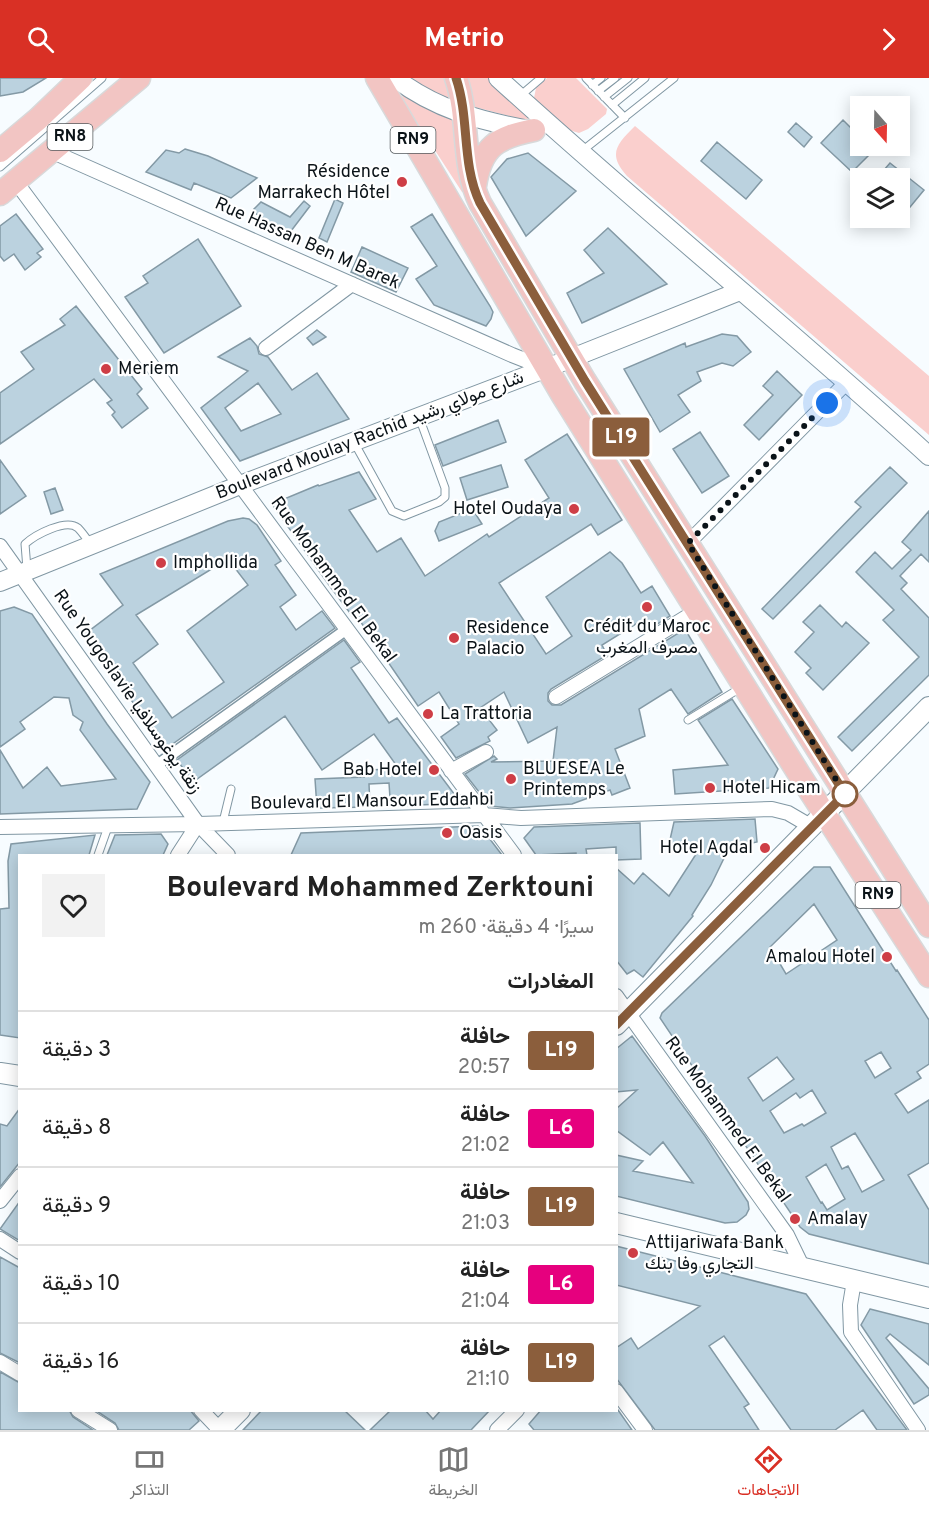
<!DOCTYPE html>
<html lang="ar">
<head>
<meta charset="utf-8">
<style>
  body { margin:0; font-family:Overpass,Vazirmatn,sans-serif; background:#f2f2f2; color:#222; direction:rtl; height:100vh; display:flex; flex-direction:column; font-size:22px; white-space:nowrap }
  * { box-sizing:border-box; margin:0 }
  p { font-size:20px; color:#767676 }
  .icon { flex:none; width:33px; height:33px; fill:none; stroke:currentColor; stroke-width:2; stroke-linecap:round; stroke-linejoin:round }
  .map { position:relative; flex:1; overflow:hidden; direction:ltr }
  .panel { position:absolute; left:18px; top:776px; width:600px; height:558px; display:flex; flex-direction:column; background:#fff; border-radius:0px; box-shadow:0 3px 15px #0003; direction:rtl }
  .panel>* { flex:none }
  .badge { padding:0 12px; border-radius:4px; font-size:21px; line-height:39px }
  .needle { width:39px; rotate:160deg }
  .buttons { position:absolute; left:850px; top:18px; display:grid; gap:12px }
  .buttons a { display:grid; place-items:center; width:60px; height:60px; border-radius:0px; background:#fff; box-shadow:0 3px 15px #0003; font-size:30px }
  .you { position:absolute; width:30px; height:30px; margin:-15px; border:4px solid #fff; border-radius:50%; background:#1a73e8; box-shadow:0 0 0 9px #1a73e833 }
  .map>.badge { position:absolute; translate:-50% -50%; box-shadow:0 0 0 3px #fff }
  h2 { padding:0 24px; font-size:22px; line-height:54px }
  .round { display:grid; place-items:center; flex:none; width:63px; height:63px; border-radius:0px; background:#f2f2f2 }
  .head { display:flex; align-items:center; justify-content:space-between; height:102px; padding:0 24px }
  h1 { font-size:28px; font-weight:700; line-height:45px }
  ul { padding:0; list-style:none }
  li { display:flex; align-items:center; gap:18px; height:78px; padding:0 24px; border-top:2px solid #e0e0e0 }
  li div { flex:1 }
  li b { display:block; font-size:22px }
  li em { font-style:normal }
  li .badge { min-width:66px; font-weight:700; text-align:center }
  header { display:flex; justify-content:space-between; align-items:center; height:78px; padding:0 24px; background:#d93025; color:#fff; font-size:27px; font-weight:700 }
  .dock { display:flex; justify-content:space-around; align-items:center; height:84px; border-top:2px solid #e0e0e0; background:#fff; font-size:16px; color:#767676 }
  .dock a { display:grid; justify-items:center; gap:3px }
  .dock .active { color:#d93025 }
  .map>svg:first-child { display:block }
  .green { fill:#facfcd }
  .building { fill:#bbd2df; stroke:#8399a5; stroke-width:1.5; fill-rule:evenodd }
  .lines { fill:none; stroke-linecap:round; stroke-linejoin:round }
  .service-casing { stroke:#8197a3; stroke-width:9 }
  .pedestrian-casing { stroke:#8197a3; stroke-width:13 }
  .minor-casing { stroke:#8197a3; stroke-width:16 }
  .tertiary-casing { stroke:#8197a3; stroke-width:20 }
  .secondary-casing { stroke:#8197a3; stroke-width:22 }
  .primary-casing { stroke:#d8d9da; stroke-width:25 }
  .service { stroke:#fff; stroke-width:7 }
  .pedestrian { stroke:#fff; stroke-width:10 }
  .minor { stroke:#fff; stroke-width:14 }
  .tertiary { stroke:#fff; stroke-width:18 }
  .secondary { stroke:#fff; stroke-width:20 }
  .primary { stroke:#f2c5c3; stroke-width:22 }
  .line-casing { stroke:#fff; stroke-width:14 }
  .line { stroke:#8b5e3c; stroke-width:9 }
  .walk { stroke:#0b1318; stroke-width:6; stroke-dasharray:0 10.8 }
  .poi-dot { fill:#ce3e46; stroke:#fff; stroke-width:2 }
  .stop-dot { fill:#fff; stroke:#8b5e3c; stroke-width:3 }
  .labels { text-anchor:middle; dominant-baseline:central; stroke-width:4.5; stroke-linejoin:round; paint-order:stroke }
  .shield { fill:#fff; stroke:#545a5d; stroke-width:1.5 }
  .shield-label { font-size:16px; font-weight:bold; fill:#0b1318 }
  .poi-label { font-size:18px; fill:#0b1318; stroke:#fff; text-anchor:start }
  .street-label { font-size:18px; fill:#0b1318; stroke:#fff }
</style>
</head>
<body>
<header><svg class="icon" aria-label="forward" viewBox="0 0 24 24"><path d="M9 5l7 7-7 7"/></svg>Metrio<svg class="icon" aria-label="search" viewBox="0 0 24 24"><circle cx="10" cy="10" r="6"/><path d="M15 15l6 6"/></svg></header>
<div class="map">
<svg width="929" height="1352" viewBox="0 0 929 1352">
  <rect width="100%" height="100%" fill="#f7fcff"/>
  <path class="green" d="M 412,0 L 448,0 L 454,24 L 426,11 Z
    M 467,0 L 490,0 L 535,39 L 532,44 L 475,29 Z
    M 547,0 L 576,0 L 607,31 L 606,36 L 588,51 L 579,55 L 569,52 L 534,20 L 536,10 Z
    M 405,16 L 425,30 L 455,41 L 465,115 L 462,114 L 403,23 L 402,17 Z
    M 635,48 L 929,298 L 929,357 L 627,98 C 607,76 617,66 635,48 Z"/>
  <path class="building" d="M 0,0 L 46,0 L 23,14 L 0,18 Z
    M 843,42 L 861,60 L 861,68 L 878,68 L 852,94 L 821,65 Z
    M 796,45 L 812,59 L 804,69 L 788,54 Z
    M 717,64 L 762,102 L 746,121 L 701,83 Z
    M 185,71 L 208,78 L 257,100 L 231,120 L 194,105 L 191,112 L 146,94 L 166,72 L 179,75 Z
    M 528,75 L 576,113 L 526,158 L 491,99 L 507,81 Z
    M 890,85 L 924,112 L 906,134 L 900,129 L 900,100 L 877,100 Z
    M 335,121 L 343,125 L 327,164 L 319,160 Z
    M 304,123 L 310,128 L 288,157 L 252,133 L 261,124 L 290,139 Z
    M 16,136 L 43,171 L 37,175 L 41,179 L 25,192 L 14,176 L 4,183 L 0,178 L 0,148 Z
    M 432,136 L 490,228 L 493,234 L 491,241 L 486,248 L 434,227 L 416,201 L 437,188 L 411,149 Z
    M 608,150 L 667,206 L 582,245 L 567,215 L 604,195 L 584,172 Z
    M 198,161 L 241,228 L 164,275 L 125,219 L 148,205 L 143,198 Z
    M 362,169 L 408,190 L 396,214 L 351,194 Z
    M 76,228 L 142,311 L 137,316 L 148,330 L 122,350 L 112,337 L 115,334 L 107,325 L 112,322 L 94,301 L 0,366 L 0,315 L 34,291 L 21,274 L 65,247 L 60,241 Z
    M 317,252 L 326,259 L 313,267 L 307,260 Z
    M 722,256 L 737,258 L 751,274 L 733,288 L 722,285 L 697,294 L 701,303 L 678,317 L 690,334 L 660,354 L 624,291 L 685,265 L 686,269 Z
    M 250,260 L 257,268 L 259,276 L 268,279 L 292,312 L 317,295 L 349,341 L 240,383 L 201,330 L 248,293 L 218,279 ZM 258,305 L 281,336 L 241,353 L 225,330 Z
    M 777,293 L 802,317 L 759,362 L 744,347 L 773,317 L 763,308 Z
    M 498,342 L 506,364 L 443,388 L 435,367 Z
    M 700,354 L 729,398 L 702,415 L 673,371 Z
    M 567,356 L 622,442 L 598,457 L 591,446 L 499,505 L 546,576 L 572,558 L 546,519 L 610,474 L 622,485 L 641,515 L 652,508 L 670,538 L 645,554 L 639,544 L 602,567 L 607,577 L 551,611 L 548,615 L 548,623 L 552,627 L 561,627 L 685,551 L 722,614 L 688,636 L 671,611 L 639,631 L 645,658 L 615,671 L 630,710 L 612,717 L 610,712 L 572,726 L 510,730 L 490,728 L 465,696 L 494,678 L 497,681 L 491,684 L 553,683 L 557,649 L 528,665 L 504,614 L 480,630 L 497,652 L 488,659 L 490,663 L 456,680 L 441,659 L 459,646 L 439,614 L 418,628 L 356,537 L 353,539 L 329,507 L 272,426 L 318,407 L 319,408 L 359,394 L 376,421 L 349,432 L 377,474 L 401,460 L 425,498 L 487,456 L 489,459 L 549,420 L 525,382 Z
    M 0,382 L 26,418 L 0,436 Z
    M 501,387 L 508,409 L 467,422 L 460,400 Z
    M 890,389 L 907,405 L 773,541 L 762,531 L 861,429 L 855,424 Z
    M 55,410 L 63,432 L 51,436 L 44,414 Z
    M 469,432 L 475,435 L 482,446 L 439,463 L 435,453 L 439,444 Z
    M 929,433 L 929,484 L 921,476 L 900,498 L 907,505 L 901,511 L 929,540 L 929,597 L 852,673 L 838,659 L 919,579 L 883,542 L 894,532 L 856,494 L 875,474 L 892,491 L 911,472 L 902,464 Z
    M 243,440 L 249,441 L 257,447 L 281,483 L 275,487 L 296,517 L 280,529 L 296,552 L 322,533 L 335,550 L 167,670 L 120,607 L 85,556 L 123,527 L 100,496 L 228,443 ZM 228,481 L 248,507 L 187,553 L 224,604 L 172,640 L 133,585 L 158,566 L 136,537 Z
    M 820,527 L 842,549 L 846,544 L 869,565 L 823,612 L 806,595 L 811,590 L 795,574 L 814,554 L 803,544 Z
    M 14,529 L 32,536 L 107,646 L 150,704 L 137,731 L 0,736 L 0,672 L 23,710 L 47,689 L 61,708 L 116,701 L 80,652 L 83,644 L 73,637 L 69,620 L 54,619 L 20,644 L 25,651 L 0,669 L 0,533 Z
    M 344,562 L 360,584 L 351,590 L 389,645 L 397,640 L 455,717 L 443,726 L 393,728 L 393,719 L 390,720 L 389,705 L 369,706 L 370,729 L 317,730 L 315,701 L 364,699 L 363,692 L 399,691 L 374,656 L 322,692 L 285,638 L 193,704 L 177,682 Z
    M 732,621 L 778,691 L 769,710 L 675,716 L 673,692 L 728,687 L 698,642 Z
    M 755,741 L 757,764 L 729,770 L 711,807 L 692,837 L 693,838 L 643,899 L 634,892 L 627,896 L 616,882 L 616,790 L 634,806 L 643,795 L 669,818 L 702,767 L 669,766 L 674,744 Z
    M 640,745 L 641,781 L 616,782 L 616,769 L 586,771 L 587,777 L 576,777 L 576,775 L 536,777 L 524,760 L 534,749 Z
    M 478,748 L 486,756 L 502,777 L 291,777 L 301,755 Z
    M 161,756 L 168,766 L 163,777 L 107,777 L 115,757 Z
    M 95,757 L 89,777 L 20,777 L 20,960 L 0,957 L 0,831 L 9,830 L 8,783 L 11,766 Z
    M 814,789 L 830,789 L 896,893 L 897,892 L 929,942 L 929,986 L 917,994 L 921,1000 L 895,1016 L 908,1035 L 929,1022 L 929,1085 L 908,1097 L 929,1132 L 929,1186 L 809,1156 L 800,1149 L 660,940 L 662,935 ZM 814,826 L 837,862 L 786,896 L 770,869 ZM 881,974 L 891,990 L 875,1000 L 865,983 ZM 777,979 L 794,1001 L 763,1023 L 748,1000 ZM 812,1012 L 826,1035 L 804,1048 L 802,1046 L 784,1055 L 770,1033 L 796,1015 L 800,1020 ZM 855,1055 L 884,1102 L 862,1114 L 848,1088 L 842,1091 L 831,1069 ZM 826,1086 L 845,1121 L 827,1132 L 822,1124 L 821,1125 L 806,1099 Z
    M 632,958 L 705,1058 L 748,1124 L 749,1131 L 746,1137 L 737,1144 L 725,1145 L 616,1118 L 616,1077 L 643,1083 L 633,1093 L 693,1105 L 663,1064 L 650,1077 L 616,1052 L 616,1031 L 637,1012 L 616,1014 L 616,971 Z
    M 20,1030 L 20,1084 L 0,1109 L 0,1046 L 7,1048 Z
    M 20,1123 L 20,1163 L 0,1151 Z
    M 616,1168 L 806,1216 L 907,1352 L 877,1352 L 863,1332 L 835,1352 L 791,1352 L 724,1258 L 709,1268 L 749,1326 L 744,1329 L 759,1352 L 655,1352 L 616,1300 L 616,1270 L 631,1260 L 638,1271 L 700,1228 L 616,1207 Z
    M 0,1179 L 20,1190 L 20,1285 L 0,1275 Z
    M 870,1231 L 929,1246 L 929,1287 L 890,1256 L 886,1260 L 929,1311 L 929,1317 L 914,1326 L 861,1247 Z
    M 0,1294 L 20,1305 L 20,1332 L 69,1332 L 73,1339 L 93,1352 L 0,1352 Z
    M 95,1332 L 190,1332 L 199,1343 L 189,1352 L 119,1352 L 115,1345 Z
    M 262,1332 L 344,1332 L 365,1352 L 243,1352 Z
    M 391,1332 L 425,1332 L 433,1341 L 441,1332 L 490,1332 L 471,1352 L 370,1352 Z
    M 541,1332 L 618,1332 L 632,1352 L 534,1352 L 529,1346 Z"/>
  <g class="lines">
    <g class="service-casing">
      <path id="service" d="M 586,0 L 625,40
        M 592,7 L 601,0
        M 598,13 L 615,0
        M 520,18 L 541,0
        M 604,19 L 628,0
        M 612,27 L 645,0
        M 582,73 L 674,0
        M 0,89 L 102,0
        M 355,366 L 392,433 L 404,438 L 439,424 L 445,419 L 445,410 L 419,339
        M 27,491 L 25,466 C 35,457 66,440 78,450 C 82,454 86,460 90,465
        M 688,642 L 742,609
        M 223,744 L 231,711
        M 98,777 L 109,746"/>
    </g>
    <g class="pedestrian-casing">
      <path id="pedestrian" d="M 157,687 L 347,551"/>
    </g>
    <g class="minor-casing">
      <path id="minor" d="M 53,74 L 512,277 L 545,290
        M 16,104 L 514,777
        M 266,270 L 352,206
        M 688,465 L 847,304
        M 0,468 L 198,746 L 228,777
        M 556,619 L 698,532
        M 451,693 L 486,674
        M 0,749 L 198,746 L 484,737 L 521,740 L 772,731 L 788,735 L 812,749
        M 178,777 L 198,746
        M 616,918 L 787,1157 L 803,1190
        M 0,1123 L 20,1098
        M 0,1161 L 20,1174
        M 854,1203 L 850,1227 L 851,1254 L 918,1352
        M 0,1284 L 20,1296
        M 616,1313 L 645,1352
        M 78,1332 L 110,1352
        M 201,1332 L 220,1352
        M 497,1352 L 517,1332"/>
    </g>
    <g class="tertiary-casing">
      <path id="tertiary" d="M 395,0 C 435,31 480,43 530,52
        M 498,0 C 639,129 788,249 929,378
        M 0,504 L 240,407 L 547,290 L 740,213"/>
    </g>
    <g class="secondary-casing">
      <path id="secondary" d="M 616,947 L 929,629
        M 0,995 L 20,998
        M 616,1145 L 929,1220
        M 220,1352 L 240,1332"/>
    </g>
    <g class="primary-casing">
      <path id="primary" d="M 377,0 L 563,318 L 799,696 L 929,898
        M 456,0 C 470,41 461,85 480,125 L 585,303 L 929,848
        M 0,73 L 38,41 L 81,0
        M 475,108 C 481,68 498,59 534,52
        M 0,116 L 139,0"/>
    </g>
    <use href="#service" class="service"/>
    <use href="#pedestrian" class="pedestrian"/>
    <use href="#minor" class="minor"/>
    <use href="#tertiary" class="tertiary"/>
    <use href="#secondary" class="secondary"/>
    <use href="#primary" class="primary"/>
  </g>
  <g class="lines">
    <g class="line-casing">
      <path id="line" d="M 456,0 C 470,41 461,85 480,125 L 585,303 L 845,716 L 616,947"/>
    </g>
    <use href="#line" class="line"/>
    <path class="walk" d="M 827,325 L 688,465 L 845,716"/>
  </g>
  <g class="poi-dot">
    <circle cx="402" cy="104" r="6"/>
    <circle cx="106" cy="291" r="6"/>
    <circle cx="574" cy="431" r="6"/>
    <circle cx="161" cy="485" r="6"/>
    <circle cx="647" cy="529" r="6"/>
    <circle cx="454" cy="560" r="6"/>
    <circle cx="428" cy="636" r="6"/>
    <circle cx="434" cy="692" r="6"/>
    <circle cx="511" cy="701" r="6"/>
    <circle cx="710" cy="710" r="6"/>
    <circle cx="447" cy="755" r="6"/>
    <circle cx="765" cy="770" r="6"/>
    <circle cx="887" cy="879" r="6"/>
    <circle cx="795" cy="1141" r="6"/>
    <circle cx="633" cy="1175" r="6"/>
  </g>
  <circle class="stop-dot" cx="845" cy="716" r="12"/>
  <g class="labels">
    <g class="shield">
      <rect x="47.5" y="46" width="45" height="26" rx="4.5"/>
      <rect x="390.5" y="49" width="45" height="26" rx="4.5"/>
      <rect x="855.5" y="804" width="45" height="26" rx="4.5"/>
    </g>
    <g class="shield-label">
      <text x="70" y="59">RN8</text>
      <text x="413" y="62">RN9</text>
      <text x="878" y="817">RN9</text>
    </g>
    <g class="poi-label">
      <text x="390" y="94" text-anchor="end">Résidence<tspan x="390" dy="21">Marrakech Hôtel</tspan></text>
      <text x="118" y="291">Meriem</text>
      <text x="562" y="431" text-anchor="end">Hotel Oudaya</text>
      <text x="173" y="485">Imphollida</text>
      <text x="647" y="549" text-anchor="middle">Crédit du Maroc<tspan x="647" dy="21">مصرف المغرب</tspan></text>
      <text x="466" y="550">Residence<tspan x="466" dy="21">Palacio</tspan></text>
      <text x="440" y="636">La Trattoria</text>
      <text x="523" y="691">BLUESEA Le<tspan x="523" dy="21">Printemps</tspan></text>
      <text x="422" y="692" text-anchor="end">Bab Hotel</text>
      <text x="722" y="710">Hotel Hicam</text>
      <text x="459" y="755">Oasis</text>
      <text x="753" y="770" text-anchor="end">Hotel Agdal</text>
      <text x="875" y="879" text-anchor="end">Amalou Hotel</text>
      <text x="807" y="1141">Amalay</text>
      <text x="645" y="1165">Attijariwafa Bank<tspan x="645" dy="21">التجاري وفا بنك</tspan></text>
    </g>
    <g class="street-label">
      <text transform="translate(307 166) rotate(24)">Rue Hassan Ben M Barek</text>
      <text transform="translate(370 358) rotate(-21)">Boulevard Moulay Rachid شارع مولاي رشيد</text>
      <text transform="translate(333 502) rotate(54)">Rue Mohammed El Bekal</text>
      <text transform="translate(127 614) rotate(55)">Rue Yougoslavie زنقة يوغوسلافيا</text>
      <text transform="translate(372 724) rotate(-1)">Boulevard El Mansour Eddahbi</text>
      <text transform="translate(727 1042) rotate(54)">Rue Mohammed El Bekal</text>
    </g>
  </g>
</svg>
<div class="buttons">
<a><svg class="needle" viewBox="-14 -14 28 28"><path d="M0-13l5 13h-10z" fill="#e53935"/><path d="M0 13l5-13h-10z" fill="#767676"/></svg></a>
<a><svg class="icon" aria-label="layers" viewBox="0 0 24 24"><path d="M12 4l9 5-9 5-9-5zM3 14l9 5 9-5"/></svg></a>
</div>
<div class="you" style="left:827px;top:325px"></div>
<b class="badge" style="left:621px;top:359px;background:#8b5e3c;color:#fff">L19</b>
<section class="panel">
<div class="head"><div><h1>Boulevard Mohammed Zerktouni</h1><p>سيرًا · 4 دقيقة · 260 m</p></div><a class="round"><svg class="icon" aria-label="heart" viewBox="0 0 24 24"><path d="M12 20l-8-8c-3-5 5-10 8-4 3-6 11-1 8 4z"/></svg></a></div>
<h2>المغادرات</h2>
<ul>
<li><span class="badge" style="background:#8b5e3c;color:#fff">L19</span><div><b>حافلة</b><p>20:57</p></div><em>3 دقيقة</em></li>
<li><span class="badge" style="background:#e6007e;color:#fff">L6</span><div><b>حافلة</b><p>21:02</p></div><em>8 دقيقة</em></li>
<li><span class="badge" style="background:#8b5e3c;color:#fff">L19</span><div><b>حافلة</b><p>21:03</p></div><em>9 دقيقة</em></li>
<li><span class="badge" style="background:#e6007e;color:#fff">L6</span><div><b>حافلة</b><p>21:04</p></div><em>10 دقيقة</em></li>
<li><span class="badge" style="background:#8b5e3c;color:#fff">L19</span><div><b>حافلة</b><p>21:10</p></div><em>16 دقيقة</em></li>
</ul>
</section>
</div>
<nav class="dock">
<a class="active"><svg class="icon" aria-label="directions" viewBox="0 0 24 24"><path d="M12 3l9 9-9 9-9-9zM9 14v-3h6M13 9l2 2-2 2"/></svg>الاتجاهات</a>
<a><svg class="icon" aria-label="map" viewBox="0 0 24 24"><path d="M3 6l6-2 6 2 6-2v14l-6 2-6-2-6 2zM9 4v14M15 6v14"/></svg>الخريطة</a>
<a><svg class="icon" aria-label="tickets" viewBox="0 0 24 24"><path d="M3 7h18v10H3zM15 7v10"/></svg>التذاكر</a>
</nav>
</body>
</html>
